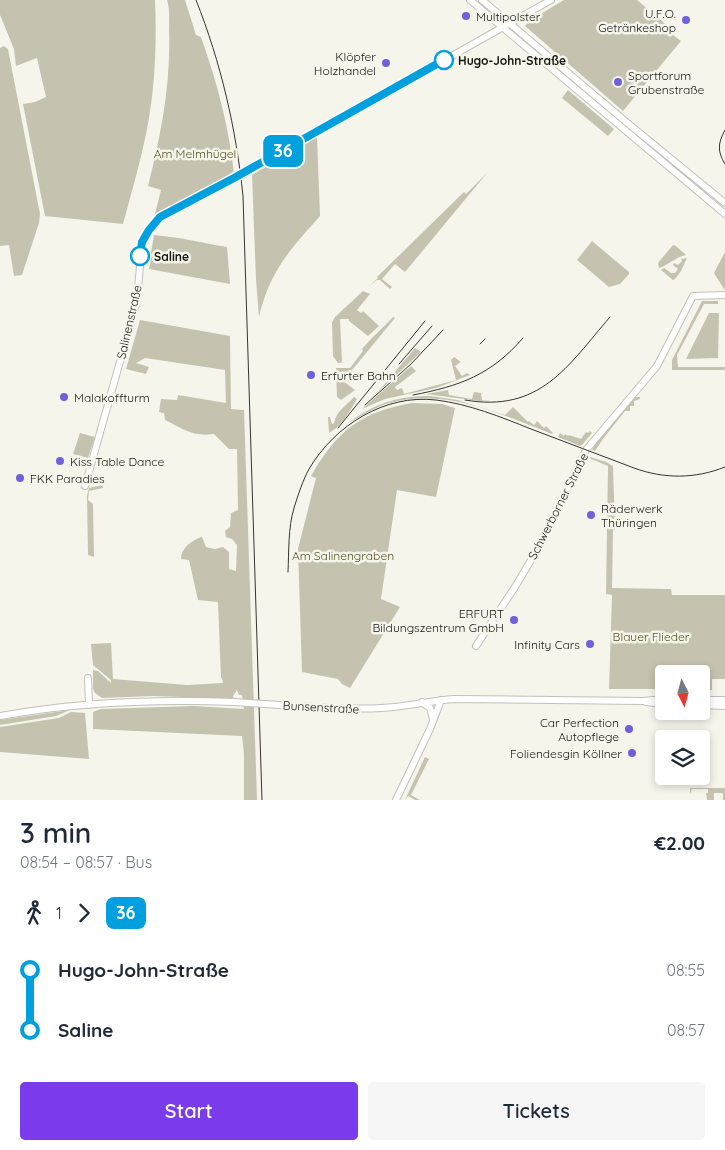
<!DOCTYPE html>
<html lang="en">
<head>
<meta charset="utf-8">
<style>
  body { margin:0; font-family:Quicksand,sans-serif; background:#f6f6f7; color:#1f2937; height:100vh; display:flex; flex-direction:column; font-size:19px; white-space:nowrap }
  * { box-sizing:border-box; margin:0 }
  p { font-size:16px; color:#747a83 }
  .icon { flex:none; width:28px; height:28px; fill:none; stroke:currentColor; stroke-width:2; stroke-linecap:round; stroke-linejoin:round }
  .map { position:relative; height:800px; overflow:hidden }
  .side { display:flex; flex-direction:column; background:#fff; flex:1 }
  .side>* { flex:none }
  .badge { padding:0 10px; border-radius:8px; font-size:18px; line-height:32px }
  .needle { width:32px; rotate:174deg }
  .fabs { position:absolute; left:655px; top:665px; display:grid; gap:10px }
  .fabs a { display:grid; place-items:center; width:55px; height:55px; border-radius:5px; background:#fff; box-shadow:0 2px 8px #0003; font-size:25px }
  .map>.badge { position:absolute; translate:-50% -50%; box-shadow:0 0 0 2px #fff }
  .legs { display:flex; align-items:center; gap:8px; height:55px; padding:0 20px; font-size:16px }
  .legs p { margin-inline-start:auto }
  .head { display:flex; align-items:center; justify-content:space-between; height:85px; padding:0 20px }
  h1 { font-size:28px; font-weight:600; line-height:38px }
  .cta { display:flex; gap:10px; margin-top:auto; padding:10px 20px }
  .cta a { flex:1; height:58px; border-radius:5px; background:#7c3aed; color:#fff; font-size:20px; font-weight:600; line-height:58px; text-align:center }
  .cta a+a { background:#f6f6f7; color:#1f2937 }
  ul { padding:0 20px; list-style:none }
  li { display:flex; align-items:center; gap:18px; height:60px; font-size:19px }
  li i { display:grid; place-items:center; width:8px; height:100%; margin:0 6px; background:currentColor }
  li i::after { content:''; width:12px; height:12px; margin:-6px; border:4px solid; border-radius:50%; background:#fff }
  li p { margin-inline-start:auto }
  li:first-child i { background:linear-gradient(#0000 50%,currentColor 0) }
  li:last-child i { background:linear-gradient(currentColor 50%,#0000 0) }
  .map>svg:first-child { display:block }
  .green { fill:#c5c3af }
  .lines { fill:none; stroke-linecap:round; stroke-linejoin:round }
  .secondary-casing { stroke:#c2c1b9; stroke-width:8 }
  .secondary { stroke:#fff; stroke-width:6 }
  .tram { stroke:#353531; stroke-width:1 }
  .rail { stroke:#353531; stroke-width:1 }
  .secondary-bridge-casing { stroke:#c2c1b9; stroke-width:8; stroke-linecap:butt }
  .secondary-bridge { stroke:#fff; stroke-width:6 }
  .line-1-casing { stroke:#fff; stroke-width:11 }
  .line-1 { stroke:#00a0de; stroke-width:8 }
  .poi-dot { fill:#6e61db; stroke:#f5f5ec; stroke-width:2 }
  .stop-1-dot { fill:#fff; stroke:#00a0de; stroke-width:2.5 }
  .labels { text-anchor:middle; dominant-baseline:central; stroke-width:5; stroke-linejoin:round; paint-order:stroke }
  .poi-label { font-size:12px; fill:#161613; stroke:#f5f5ec; text-anchor:start }
  .stop-label { font-size:12px; font-weight:bold; fill:#161613; stroke:#f5f5ec; text-anchor:start }
  .park-label { font-size:12px; fill:#58531e; stroke:#f5f5ec }
  .street-label { font-size:12px; fill:#161613; stroke:#f5f5ec }
</style>
</head>
<body>
<div class="map">
<svg width="725" height="800" viewBox="0 0 725 800">
  <rect width="100%" height="100%" fill="#f5f5ec"/>
  <path class="green" d="M 0,0 L 155,0 C 157,44 155,91 146,134 C 140,164 131,194 123,224 L 45,216 L 23,104 L 35,102 L 46,97 L 37,58 L 16,66 L 14,49 L 0,15 Z
    M 167,0 L 185,0 L 196,35 L 201,37 C 217,82 229,127 234,174 L 160,213 L 154,218 L 161,190 L 148,186 C 161,135 171,83 169,31 C 169,21 170,9 167,0 Z
    M 564,0 L 637,0 L 675,32 L 673,35 L 681,41 L 623,111 L 525,26 L 529,21 Z
    M 4,46 L 8,49 L 40,214 L 39,223 L 22,275 L 14,276 L 9,245 L 0,246 L 0,48 Z
    M 568,90 L 614,129 L 608,136 L 562,98 Z
    M 317,137 L 320,216 C 290,250 270,270 259,317 L 256,280 L 252,175 Z
    M 487,173 L 405,272 L 395,264 L 382,279 L 392,287 L 390,289 L 380,280 L 377,280 L 368,287 L 378,278 L 377,277 L 464,192 L 466,194 Z
    M 154,235 C 179,237 203,243 227,247 L 230,284 L 149,269 L 152,255 L 151,253 Z
    M 592,241 L 629,272 L 629,274 L 620,284 L 609,287 L 577,260 Z
    M 673,245 L 676,246 L 686,255 C 676,257 670,264 659,268 L 658,263 Z
    M 725,252 L 725,289 L 724,289 L 714,273 Z
    M 687,258 L 681,271 L 675,279 L 673,280 L 661,270 L 664,268 L 671,273 L 675,273 L 678,269 L 673,265 L 674,263 L 678,265 L 682,261 L 681,259 Z
    M 363,291 L 370,294 L 357,310 L 361,313 L 363,311 L 379,326 L 368,336 L 349,321 L 349,319 L 340,319 L 342,362 L 345,362 L 338,363 L 333,356 L 332,322 L 335,317 Z
    M 702,301 L 718,301 L 718,304 L 704,304 L 677,355 L 678,367 L 725,367 L 725,370 L 672,370 L 672,360 Z
    M 709,313 L 719,313 L 718,358 L 686,359 Z
    M 393,317 L 395,318 L 343,381 L 355,390 L 341,400 L 337,397 L 336,368 L 350,368 L 363,351 L 362,349 C 372,337 383,328 393,317 Z
    M 140,320 L 230,336 L 231,409 L 244,410 L 257,800 L 244,800 L 244,754 L 242,736 L 93,729 L 93,712 L 101,709 L 194,706 L 244,709 L 242,695 L 239,695 L 237,690 L 233,696 L 234,699 L 153,696 L 102,698 L 95,693 L 93,689 L 93,670 L 98,671 L 111,683 L 111,680 L 93,665 L 91,644 L 111,643 L 113,679 L 187,685 L 223,683 L 222,678 L 221,678 L 218,602 L 198,600 L 189,560 L 181,559 C 181,548 192,540 202,537 L 206,547 L 215,549 L 223,547 L 229,552 L 229,569 L 236,571 L 237,545 L 232,539 L 226,537 L 225,531 L 230,527 L 231,513 L 238,510 L 237,449 L 229,449 L 214,434 C 193,437 183,429 165,420 L 164,413 L 159,412 L 161,399 L 177,400 L 178,395 L 226,403 L 225,370 L 145,358 L 136,363 L 149,367 L 146,374 L 126,369 Z
    M 415,348 L 421,352 L 377,393 Z
    M 454,357 L 461,362 L 455,366 L 462,376 L 467,373 L 470,375 L 436,388 L 385,399 L 362,409 L 411,366 L 416,371 L 395,387 L 397,390 L 402,388 L 404,394 L 456,380 L 451,360 Z
    M 448,390 L 449,395 L 472,399 L 474,392 L 481,393 L 482,400 L 491,400 L 479,401 L 426,394 Z
    M 431,396 L 457,400 L 505,415 L 513,407 L 528,422 L 529,421 L 534,425 L 537,421 L 544,428 L 546,426 L 553,433 L 552,434 C 500,414 445,387 389,403 C 372,408 361,417 348,423 C 373,404 399,395 431,396 Z
    M 354,397 L 357,399 C 350,411 342,426 329,433 L 328,417 L 330,417 L 332,424 L 334,423 C 337,410 345,407 354,397 Z
    M 635,397 L 640,397 L 640,399 L 634,401 L 634,406 L 630,406 L 630,411 L 625,411 L 603,439 L 595,451 L 592,450 L 600,437 Z
    M 412,403 L 442,404 L 455,408 L 436,497 L 397,490 L 381,599 L 400,607 L 350,688 L 342,684 L 338,679 L 302,672 L 298,549 L 316,478 L 311,476 C 337,431 360,412 412,403 Z
    M 590,431 L 592,433 L 582,445 L 580,446 L 558,437 L 560,433 L 564,436 L 565,434 L 568,436 L 569,435 L 581,439 L 586,432 L 588,433 Z
    M 80,433 L 95,437 L 88,458 L 73,454 Z
    M 590,457 L 606,462 L 613,466 L 615,530 L 613,530 L 612,588 L 671,589 L 672,595 L 725,595 L 725,679 L 712,679 L 712,690 L 701,690 L 701,674 L 664,674 L 664,689 L 609,689 L 612,595 L 606,594 L 608,466 L 589,458 Z
    M 103,485 L 103,488 L 89,491 L 88,500 L 93,504 L 94,557 L 88,555 L 87,496 L 89,488 Z
    M 70,710 L 56,716 L 0,725 L 0,720 Z
    M 71,712 L 85,713 L 89,759 L 0,752 L 0,727 L 59,718 Z
    M 425,757 L 429,759 L 411,795 L 420,800 L 415,800 L 408,796 L 405,800 Z
    M 690,788 L 725,788 L 725,800 L 723,800 L 723,793 L 714,793 L 714,800 L 707,800 L 706,793 L 708,793 L 708,789 L 692,789 L 690,794 Z"/>
  <g class="lines">
    <g class="secondary-casing">
      <path id="secondary" d="M 470,0 L 725,214
        M 482,0 L 625,121 L 725,203
        M 85,486 L 137,301 L 142,242 L 149,229 L 160,217 L 319,131 L 551,0
        M 476,646 L 515,587 L 537,550 L 586,450 L 657,366 L 693,296 L 725,295
        M 88,678 L 89,705
        M 701,700 L 725,700
        M 422,702 L 430,708 L 433,719
        M 646,702 L 664,704
        M 701,705 L 725,706
        M 293,706 C 322,707 352,710 381,708 C 405,707 429,701 454,699 L 643,701 L 664,699
        M 0,716 C 77,702 156,699 235,702
        M 396,800 L 430,729 L 441,700"/>
    </g>
    <use href="#secondary" class="secondary"/>
    <path class="tram" d="M 725,130 C 718,143 717,151 725,164"/>
    <path class="rail" d="M 196,0 C 221,63 236,128 243,196 L 262,800
      M 480,344 L 485,339
      M 399,364 L 432,326
      M 413,395 C 460,386 491,375 523,338
      M 465,400 C 540,413 567,367 610,317
      M 365,405 L 411,364 L 443,330
      M 338,428 L 425,321
      M 288,572 C 289,551 288,528 294,508 C 298,495 303,480 309,469 C 335,425 385,394 436,400 C 469,404 501,417 531,429 C 565,442 600,455 634,468 C 664,479 695,479 725,467"/>
    <g class="secondary-bridge-casing">
      <path id="secondary-bridge" d="M 235,702 L 293,706"/>
    </g>
    <use href="#secondary-bridge" class="secondary-bridge"/>
  </g>
  <g class="lines">
    <g class="line-1-casing">
      <path id="line-1" d="M 140,256 L 142,242 L 149,230 L 160,217 L 234,178 L 444,60"/>
    </g>
    <use href="#line-1" class="line-1"/>
  </g>
  <g class="poi-dot">
    <circle cx="466" cy="16" r="5"/>
    <circle cx="686" cy="20" r="5"/>
    <circle cx="386" cy="63" r="5"/>
    <circle cx="618" cy="82" r="5"/>
    <circle cx="311" cy="375" r="5"/>
    <circle cx="64" cy="397" r="5"/>
    <circle cx="60" cy="461" r="5"/>
    <circle cx="20" cy="478" r="5"/>
    <circle cx="591" cy="515" r="5"/>
    <circle cx="514" cy="620" r="5"/>
    <circle cx="590" cy="644" r="5"/>
    <circle cx="629" cy="729" r="5"/>
    <circle cx="632" cy="753" r="5"/>
  </g>
  <g class="stop-1-dot">
    <circle cx="444" cy="60" r="9"/>
    <circle cx="140" cy="256" r="9"/>
  </g>
  <g class="labels">
    <g class="poi-label">
      <text x="676" y="13" text-anchor="end">U.F.O.<tspan x="676" dy="14">Getränkeshop</tspan></text>
      <text x="476" y="16">Multipolster</text>
      <text x="376" y="56" text-anchor="end">Klöpfer<tspan x="376" dy="14">Holzhandel</tspan></text>
      <text x="628" y="75">Sportforum<tspan x="628" dy="14">Grubenstraße</tspan></text>
      <text x="321" y="375">Erfurter Bahn</text>
      <text x="74" y="397">Malakoffturm</text>
      <text x="70" y="461">Kiss Table Dance</text>
      <text x="30" y="478">FKK Paradies</text>
      <text x="601" y="508">Räderwerk<tspan x="601" dy="14">Thüringen</tspan></text>
      <text x="504" y="613" text-anchor="end">ERFURT<tspan x="504" dy="14">Bildungszentrum GmbH</tspan></text>
      <text x="580" y="644" text-anchor="end">Infinity Cars</text>
      <text x="619" y="722" text-anchor="end">Car Perfection<tspan x="619" dy="14">Autopflege</tspan></text>
      <text x="622" y="753" text-anchor="end">Foliendesgin Köllner</text>
    </g>
    <g class="stop-label">
      <text x="458" y="60">Hugo-John-Straße</text>
      <text x="154" y="256">Saline</text>
    </g>
    <g class="park-label">
      <text x="195" y="153">Am Melmhügel</text>
      <text x="343" y="555">Am Salinengraben</text>
      <text x="651" y="636">Blauer Flieder</text>
    </g>
    <g class="street-label">
      <text transform="translate(129 322) rotate(-77)">Salinenstraße</text>
      <text transform="translate(558 506) rotate(-63)">Schwerborner Straße</text>
      <text transform="translate(321 707) rotate(3)">Bunsenstraße</text>
    </g>
  </g>
</svg>
<div class="fabs">
<a><svg class="needle" viewBox="-14 -14 28 28"><path d="M0-13l5 13h-10z" fill="#e53935"/><path d="M0 13l5-13h-10z" fill="#747a83"/></svg></a>
<a><svg class="icon" aria-label="layers" viewBox="0 0 24 24"><path d="M12 4l9 5-9 5-9-5zM3 14l9 5 9-5"/></svg></a>
</div>
<b class="badge" style="left:283px;top:151px;background:#00a0de;color:#fff">36</b>
</div>
<section class="side">
<div class="head"><div><h1>3 min</h1><p>08:54 – 08:57 · Bus</p></div><b>€2.00</b></div>
<div class="legs"><svg class="icon" aria-label="walk" viewBox="0 0 24 24"><circle cx="13" cy="4" r="2"/><path d="M13 8l-2 6 4 7M11 14l-3 7M7 12l3-4h3l4 4"/></svg>1<svg class="icon" aria-label="forward" viewBox="0 0 24 24"><path d="M9 5l7 7-7 7"/></svg><b class="badge" style="background:#00a0de;color:#fff">36</b></div>
<ul>
<li><i style="color:#00a0de"></i><b>Hugo-John-Straße</b><p>08:55</p></li>
<li><i style="color:#00a0de"></i><b>Saline</b><p>08:57</p></li>
</ul>
<div class="cta"><a>Start</a><a>Tickets</a></div>
</section>
</body>
</html>
